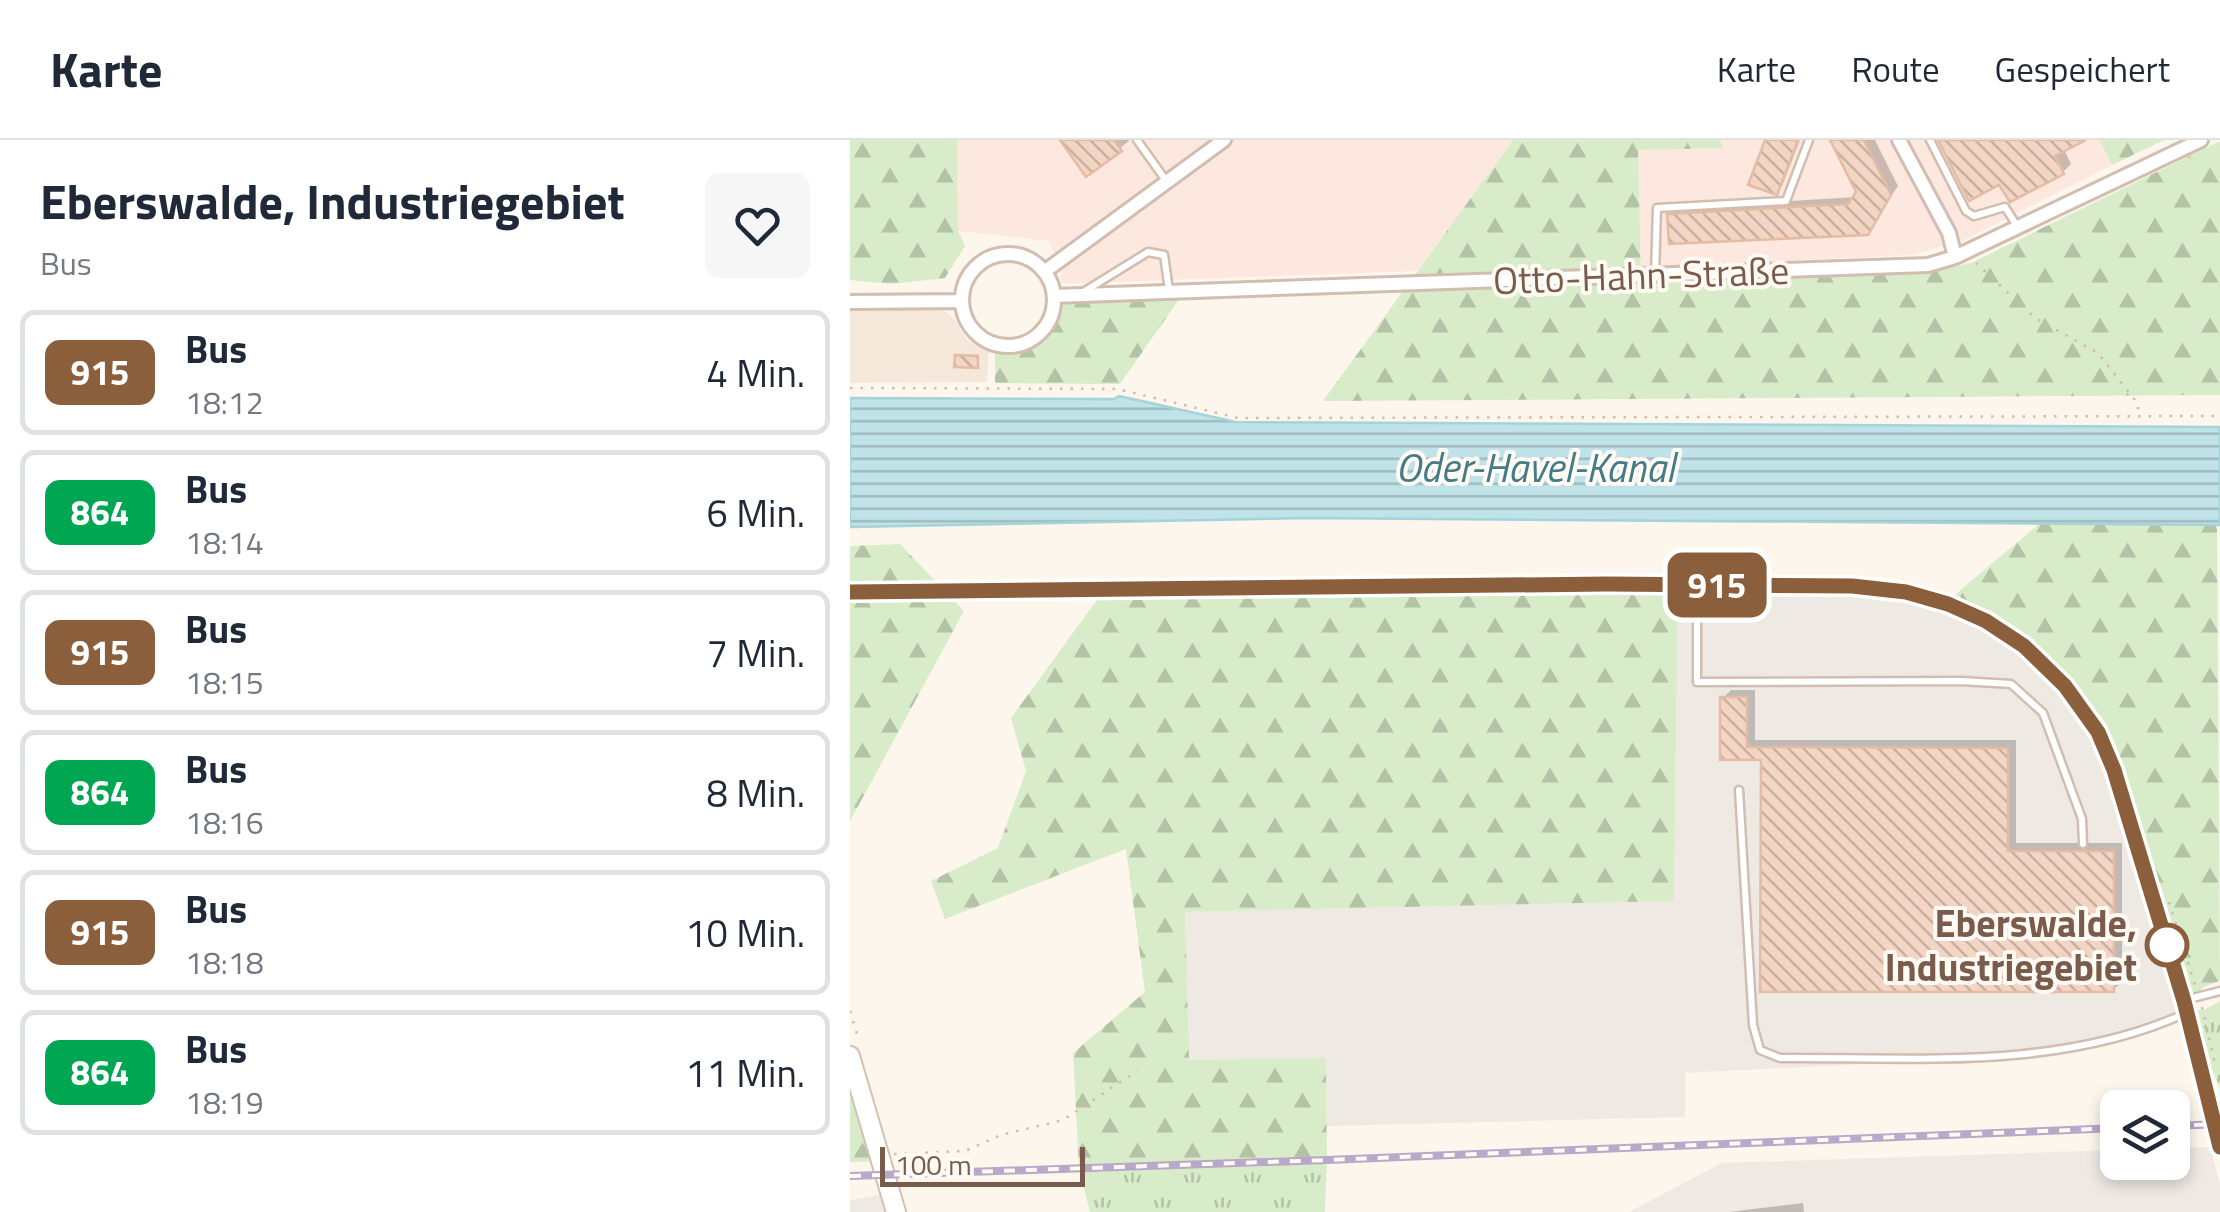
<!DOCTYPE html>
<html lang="de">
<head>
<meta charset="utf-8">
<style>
  body { margin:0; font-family:"Titillium Web",sans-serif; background:#f6f6f7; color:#1f2937; height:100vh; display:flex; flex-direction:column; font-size:38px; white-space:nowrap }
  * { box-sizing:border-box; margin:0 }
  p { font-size:32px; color:#747a83 }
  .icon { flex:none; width:55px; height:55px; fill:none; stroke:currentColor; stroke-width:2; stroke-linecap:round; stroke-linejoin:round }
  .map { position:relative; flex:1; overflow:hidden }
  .side { display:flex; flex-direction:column; background:#fff; width:850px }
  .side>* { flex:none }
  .badge { padding:0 20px; border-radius:15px; font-size:35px; line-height:65px }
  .tools { position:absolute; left:1250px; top:950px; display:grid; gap:20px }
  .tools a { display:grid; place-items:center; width:90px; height:90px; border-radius:15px; background:#fff; box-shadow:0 5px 15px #0003; font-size:50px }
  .scale { position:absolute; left:30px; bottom:25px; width:205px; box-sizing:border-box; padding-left:10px; border:5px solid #7a5c4d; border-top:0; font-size:28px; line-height:35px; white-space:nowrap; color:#7a5c4d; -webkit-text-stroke:8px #fffaf3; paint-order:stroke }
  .map>.badge { position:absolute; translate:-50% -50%; box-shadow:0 0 0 5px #fff }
  .round { display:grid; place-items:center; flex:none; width:105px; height:105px; border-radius:15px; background:#f6f6f7 }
  .headline { display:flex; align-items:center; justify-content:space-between; height:170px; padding:0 40px }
  h1 { font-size:48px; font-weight:700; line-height:75px }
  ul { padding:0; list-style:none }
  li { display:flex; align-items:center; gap:30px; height:125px; margin:0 20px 15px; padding:0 20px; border:5px solid #e0e1e3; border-radius:15px }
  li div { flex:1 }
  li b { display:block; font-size:38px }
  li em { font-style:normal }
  li .badge { min-width:110px; font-weight:700; text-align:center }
  header { display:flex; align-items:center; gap:60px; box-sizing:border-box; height:140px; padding:0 50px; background:#fff; border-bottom:2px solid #e0e1e3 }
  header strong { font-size:48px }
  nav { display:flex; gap:55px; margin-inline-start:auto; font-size:35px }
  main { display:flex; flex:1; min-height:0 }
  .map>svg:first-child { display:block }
  .residential { fill:#f5e8da }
  .commercial { fill:#fde8e0 }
  .industrial { fill:#efe9e4 }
  .grass { fill:url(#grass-tufts) }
  .forest { fill:url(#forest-firs) }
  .water { fill:url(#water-rules); stroke:#a5d3da; stroke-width:2.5 }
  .shadow { fill:#0003 }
  .building { fill:url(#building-back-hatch); stroke:#e6bba3; stroke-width:2.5 }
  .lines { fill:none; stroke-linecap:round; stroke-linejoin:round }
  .service-casing { stroke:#d1beb0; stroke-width:11 }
  .minor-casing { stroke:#d1beb0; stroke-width:18 }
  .secondary-casing { stroke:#d6c0b0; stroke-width:22 }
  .path { stroke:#d9b8a5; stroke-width:2.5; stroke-dasharray:2.5 8; stroke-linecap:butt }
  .service { stroke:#fff; stroke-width:6 }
  .minor { stroke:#fff; stroke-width:12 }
  .secondary { stroke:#fff; stroke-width:18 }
  .rail-casing { stroke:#b9a8c9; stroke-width:8 }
  .rail { stroke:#fffaf3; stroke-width:4; stroke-dasharray:11; stroke-linecap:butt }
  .line-casing { stroke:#fff; stroke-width:22 }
  .line { stroke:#8b5e3c; stroke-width:15 }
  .stop-dot { fill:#fff; stroke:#8b5e3c; stroke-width:5 }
  .labels { text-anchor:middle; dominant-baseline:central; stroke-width:8; stroke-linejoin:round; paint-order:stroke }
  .street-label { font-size:38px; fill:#7a5c4d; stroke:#fffaf3 }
  .stop-label { font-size:38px; font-weight:bold; fill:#7a5c4d; stroke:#fffaf3; text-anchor:end }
  .water-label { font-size:40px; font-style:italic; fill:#437c86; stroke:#fffaf3 }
</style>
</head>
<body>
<header>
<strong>Karte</strong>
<nav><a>Karte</a><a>Route</a><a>Gespeichert</a></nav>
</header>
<main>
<section class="side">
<div class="headline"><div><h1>Eberswalde, Industriegebiet</h1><p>Bus</p></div><a class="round"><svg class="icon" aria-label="heart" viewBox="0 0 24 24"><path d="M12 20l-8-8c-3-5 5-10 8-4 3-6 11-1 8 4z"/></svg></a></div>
<ul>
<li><span class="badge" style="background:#8b5e3c;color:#fff">915</span><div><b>Bus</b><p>18:12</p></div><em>4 Min.</em></li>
<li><span class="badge" style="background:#00a651;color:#fff">864</span><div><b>Bus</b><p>18:14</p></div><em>6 Min.</em></li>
<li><span class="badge" style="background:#8b5e3c;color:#fff">915</span><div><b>Bus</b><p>18:15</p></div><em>7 Min.</em></li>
<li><span class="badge" style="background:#00a651;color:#fff">864</span><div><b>Bus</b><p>18:16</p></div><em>8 Min.</em></li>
<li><span class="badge" style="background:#8b5e3c;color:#fff">915</span><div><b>Bus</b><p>18:18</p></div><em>10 Min.</em></li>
<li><span class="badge" style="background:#00a651;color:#fff">864</span><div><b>Bus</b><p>18:19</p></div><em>11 Min.</em></li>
</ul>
</section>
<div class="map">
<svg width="1370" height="1072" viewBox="0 0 1370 1072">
  <defs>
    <pattern id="grass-tufts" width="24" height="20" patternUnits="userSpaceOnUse" patternTransform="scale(2.5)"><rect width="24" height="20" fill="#d8ecc9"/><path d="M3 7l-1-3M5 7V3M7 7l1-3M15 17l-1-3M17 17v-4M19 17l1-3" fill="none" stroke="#b4c2a5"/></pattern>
    <pattern id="forest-firs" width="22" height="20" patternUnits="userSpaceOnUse" patternTransform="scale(2.5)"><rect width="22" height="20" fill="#d8ecc9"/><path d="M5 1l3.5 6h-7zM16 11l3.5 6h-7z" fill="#b4c2a5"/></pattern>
    <pattern id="water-rules" width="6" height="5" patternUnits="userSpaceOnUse" patternTransform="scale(2.5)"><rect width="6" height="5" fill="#bfe3e8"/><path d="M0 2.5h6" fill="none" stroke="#a0bbbe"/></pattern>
    <pattern id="building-back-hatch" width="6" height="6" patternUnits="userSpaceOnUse" patternTransform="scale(2.5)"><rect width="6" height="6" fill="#f3d5c3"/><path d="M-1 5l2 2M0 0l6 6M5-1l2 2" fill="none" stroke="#cab0a1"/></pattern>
  </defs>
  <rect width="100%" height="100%" fill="#fdf6ec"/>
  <path class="residential" d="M 0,167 L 93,169 L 104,179 L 117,200 L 139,210 L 137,242 L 0,243 Z"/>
  <path class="commercial" d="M 107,0 L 663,0 L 567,131 L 211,144 L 211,127 L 199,101 L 108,91 Z
    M 870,0 L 1249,0 L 1262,25 L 1116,99 L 1062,115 L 789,127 L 788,10 L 872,8 Z"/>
  <path class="industrial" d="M 828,445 L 1002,446 L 1095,463 L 1194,524 L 1265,630 L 1337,872 L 1236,906 L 1174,916 L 835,933 L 835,977 L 477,986 L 476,918 L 338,921 L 335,772 L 824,761 Z
    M 1360,1007 L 1370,1044 L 1370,1072 L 779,1072 L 872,1023 L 1267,1010 L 1268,1022 L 1322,1022 L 1323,1008 Z
    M 31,1055 L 35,1072 L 0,1072 L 0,1060 Z"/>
  <path class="grass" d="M 1370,861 L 1370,948 L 1337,872 L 1356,869 Z
    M 477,1020 L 475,1072 L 240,1072 L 229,1029 Z"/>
  <path class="forest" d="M 0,0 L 107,0 L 108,91 L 115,106 L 95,138 L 41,144 L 0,140 Z
    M 663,0 L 870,0 L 873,8 L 788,10 L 791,144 L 1094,129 L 1121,123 L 1370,1 L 1370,255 L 473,261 Z
    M 1249,0 L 1314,0 L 1262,25 Z
    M 330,158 L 270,244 L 145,243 L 145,209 C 184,223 206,198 212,162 Z
    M 1189,384 L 1367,385 L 1370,841 L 1353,847 L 1337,872 L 1265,630 L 1241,585 L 1194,524 L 1095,463 Z
    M 50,404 L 114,471 L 0,681 L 0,406 Z
    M 757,444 L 828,445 L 824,761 L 335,772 L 339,920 L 476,918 L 477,1020 L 229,1029 L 223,913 L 295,852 L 276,709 L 95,779 L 81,741 L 148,708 L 176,631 L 161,578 L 249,457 Z
    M 0,916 L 31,1021 L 0,1022 Z"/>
  <path class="water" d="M 269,256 L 386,282 L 1370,287 L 1370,385 L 457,378 L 0,387 L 0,258 L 264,259 Z"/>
  <path class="shadow" d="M 213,0 L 279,0 L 279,1 L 237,34 Z
    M 918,0 L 950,0 L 932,46 L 926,52 Z
    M 983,0 L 1025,0 L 1048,46 L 1017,92 L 820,75 L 827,68 L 1006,57 L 1009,53 Z
    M 1090,0 L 1230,0 L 1214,9 L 1221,24 L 1213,32 L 1150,42 Z
    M 881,550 L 905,550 L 905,600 L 1166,600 L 1166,703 L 1272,703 L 1272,842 L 1263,850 L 913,617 L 873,617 L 873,558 Z
    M 953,1063 L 954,1072 L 879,1072 Z"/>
  <path class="building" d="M 210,0 L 264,0 L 272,11 L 236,37 Z
    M 915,0 L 948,0 L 927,55 L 898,45 Z
    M 980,0 L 1014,0 L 1041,55 L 1018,95 L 819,104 L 817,74 L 998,64 L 1006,52 Z
    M 1088,0 L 1236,0 L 1205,16 L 1214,34 L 1160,62 L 1149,45 L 1119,61 Z
    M 105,215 L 128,216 L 128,228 L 104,227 Z
    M 870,557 L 897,557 L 897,607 L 1158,608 L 1158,711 L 1264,711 L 1264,852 L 910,852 L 911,620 L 870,620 Z"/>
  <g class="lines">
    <g class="service-casing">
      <path id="service" d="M 287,0 L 317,42
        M 1080,0 L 1116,71 L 1124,76 L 1155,67 L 1167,86
        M 805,135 L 807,68 L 936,61 L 959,0
        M 235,151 L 298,112 L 314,115 L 319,150
        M 847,446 L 847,542 L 1112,541 L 1161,544 L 1193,573 L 1232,679 L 1233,704
        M 889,650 L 903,885 L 910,910 L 930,918 C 1066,917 1209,931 1336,873
        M 1335,860 L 1370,851"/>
    </g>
    <g class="minor-casing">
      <path id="minor" d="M 1049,0 L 1099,93 L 1105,117
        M112 160a46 46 0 1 1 92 0a46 46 0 1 1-92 0Z
        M 194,132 L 374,0
        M 204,156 L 1078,125 L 1105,117 L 1351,0
        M 0,162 L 112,161
        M 0,451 C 264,450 528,443 792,445 C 842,445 893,445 943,446 C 994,447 1044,445 1092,462 C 1173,490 1232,552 1265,630 L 1337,872 L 1370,1006"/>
    </g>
    <g class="secondary-casing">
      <path id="secondary" d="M 0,916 L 46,1072"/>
    </g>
    <path class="path" d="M 1126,123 L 1185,178 L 1248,213 L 1288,264 L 1288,274
      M 0,248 L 268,249 L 388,278 L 1370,276
      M 1319,762 L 1345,845
      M 1352,867 L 1366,928
      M 0,871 L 9,901
      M 44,1014 L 115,1011 L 151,995 L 213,980 L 287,931"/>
    <use href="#service" class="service"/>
    <use href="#minor" class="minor"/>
    <use href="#secondary" class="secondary"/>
    <g class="rail-casing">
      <path id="rail" d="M 1322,986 L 1370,984
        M 0,1036 L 477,1020 L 1268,988"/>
    </g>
    <use href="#rail" class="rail"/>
  </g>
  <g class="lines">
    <g class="line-casing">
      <path id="line" d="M 0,452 L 757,444 L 1002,446 L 1056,452 L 1098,464 L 1136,481 L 1174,506 L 1215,546 L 1248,592 L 1264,630 L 1334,861 L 1370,1007"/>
    </g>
    <use href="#line" class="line"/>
  </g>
  <circle class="stop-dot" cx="1317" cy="805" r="20"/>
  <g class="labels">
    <g class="street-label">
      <text transform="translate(791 135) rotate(-2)">Otto-Hahn-Straße</text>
    </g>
    <g class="stop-label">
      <text x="1287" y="783">Eberswalde,<tspan x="1287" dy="44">Industriegebiet</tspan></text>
    </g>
    <g class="water-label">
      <text x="685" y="327">Oder-Havel-Kanal</text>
    </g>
  </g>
</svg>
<div class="tools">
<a><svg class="icon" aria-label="layers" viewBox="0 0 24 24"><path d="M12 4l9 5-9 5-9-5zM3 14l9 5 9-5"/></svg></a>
</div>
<div class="scale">100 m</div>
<b class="badge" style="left:867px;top:445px;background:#8b5e3c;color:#fff">915</b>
</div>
</main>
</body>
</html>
